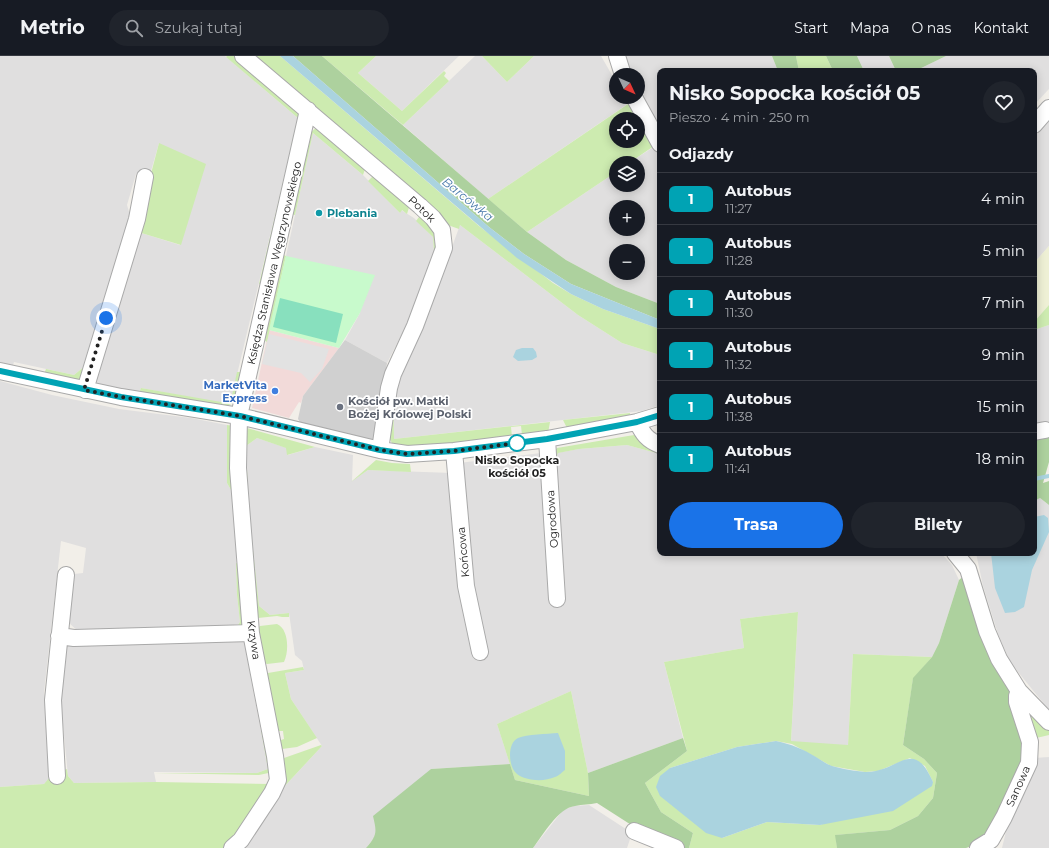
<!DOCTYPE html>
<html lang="pl">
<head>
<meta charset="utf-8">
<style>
  body { margin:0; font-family:Montserrat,sans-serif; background:#20242c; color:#f1f3f6; height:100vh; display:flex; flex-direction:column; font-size:15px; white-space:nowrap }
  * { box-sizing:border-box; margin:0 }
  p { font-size:13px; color:#9ea1a6 }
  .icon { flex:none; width:22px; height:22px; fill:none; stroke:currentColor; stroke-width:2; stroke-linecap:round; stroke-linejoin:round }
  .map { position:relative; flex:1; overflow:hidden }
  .drawer { position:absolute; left:657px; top:12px; width:380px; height:488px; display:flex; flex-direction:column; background:#171b24; border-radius:8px; box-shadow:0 2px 10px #0003 }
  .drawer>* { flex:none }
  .badge { padding:0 8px; border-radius:6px; font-size:14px; line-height:26px }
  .needle { width:26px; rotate:134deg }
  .controls { position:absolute; left:609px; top:12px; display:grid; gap:8px }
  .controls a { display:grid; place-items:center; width:36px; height:36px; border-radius:50%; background:#171b24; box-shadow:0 2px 10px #0003; font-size:20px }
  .you { position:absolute; width:20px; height:20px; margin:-10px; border:3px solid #fff; border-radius:50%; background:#1a73e8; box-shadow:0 0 0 6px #1a73e833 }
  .map>.badge { position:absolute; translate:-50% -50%; box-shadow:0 0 0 2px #fff }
  h2 { padding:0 12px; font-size:15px; line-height:36px }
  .round { display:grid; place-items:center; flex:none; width:42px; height:42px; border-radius:21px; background:#20242c }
  .headline { display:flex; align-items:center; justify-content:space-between; height:68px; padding:0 12px }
  h1 { font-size:19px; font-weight:700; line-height:30px }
  .action { display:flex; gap:8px; margin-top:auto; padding:8px 12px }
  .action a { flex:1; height:46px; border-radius:24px; background:#1a73e8; color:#fff; font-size:16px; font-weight:700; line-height:46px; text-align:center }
  .action a+a { background:#20242c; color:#f1f3f6 }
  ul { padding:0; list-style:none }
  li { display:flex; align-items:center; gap:12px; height:52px; padding:0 12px; border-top:1px solid #363941 }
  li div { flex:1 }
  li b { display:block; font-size:15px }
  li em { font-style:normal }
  li .badge { min-width:44px; font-weight:700; text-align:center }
  header { display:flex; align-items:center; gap:24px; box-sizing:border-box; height:56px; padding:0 20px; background:#171b24; border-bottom:1px solid #363941 }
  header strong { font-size:19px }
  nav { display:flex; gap:22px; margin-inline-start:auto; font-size:14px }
  .search { width:280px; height:36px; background:#20242c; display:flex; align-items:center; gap:10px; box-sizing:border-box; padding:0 14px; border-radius:22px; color:#9ea1a6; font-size:15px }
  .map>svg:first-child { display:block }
  .residential { fill:#e0dfdf; fill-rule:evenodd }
  .commercial { fill:#f2dad9 }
  .religious { fill:#d0d0d0 }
  .farmland { fill:#eef0d5 }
  .grass { fill:#cdebb0; fill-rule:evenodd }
  .forest { fill:#add19e }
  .park { fill:#c8facc }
  .pitch { fill:#88e0be }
  .parking { fill:#e2e2e2 }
  .water { fill:#aad3df }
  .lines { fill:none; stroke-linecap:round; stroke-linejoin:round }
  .stream { stroke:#aad3df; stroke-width:4 }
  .minor-casing { stroke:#a9a9a9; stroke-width:18 }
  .minor { stroke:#fff; stroke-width:16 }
  .line-casing { stroke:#fff; stroke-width:9 }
  .line { stroke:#00a3b4; stroke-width:6 }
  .walk { stroke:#222; stroke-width:4; stroke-dasharray:0 7.2 }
  .culture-dot { fill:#0f9aa8; stroke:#fff; stroke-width:1.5 }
  .shop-dot { fill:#3f7fe0; stroke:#fff; stroke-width:1.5 }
  .worship-dot { fill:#6b7280; stroke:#fff; stroke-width:1.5 }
  .stop-dot { fill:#fff; stroke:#00a3b4; stroke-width:2 }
  .labels { text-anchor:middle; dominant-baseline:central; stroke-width:3.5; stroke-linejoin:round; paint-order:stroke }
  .street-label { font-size:11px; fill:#222; stroke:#fff }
  .culture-label { font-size:11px; font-weight:bold; fill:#0d838f; stroke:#fff; text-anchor:start }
  .shop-label { font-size:11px; font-weight:bold; fill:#366cbe; stroke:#fff; text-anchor:end }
  .worship-label { font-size:11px; font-weight:bold; fill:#5b616d; stroke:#fff; text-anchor:start }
  .stop-label { font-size:11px; font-weight:bold; fill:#222; stroke:#fff }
  .water-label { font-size:12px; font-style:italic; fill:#4a7aab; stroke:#fff }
</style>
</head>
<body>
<header>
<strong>Metrio</strong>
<div class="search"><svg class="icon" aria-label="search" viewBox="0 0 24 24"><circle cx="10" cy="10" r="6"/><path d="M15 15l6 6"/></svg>Szukaj tutaj</div>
<nav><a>Start</a><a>Mapa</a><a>O nas</a><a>Kontakt</a></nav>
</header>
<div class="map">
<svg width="1049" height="792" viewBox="0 0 1049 792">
  <rect width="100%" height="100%" fill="#f2efe9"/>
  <path class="residential" d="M 0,0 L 225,0 L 298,62 L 231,344 L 227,348 L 141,332 L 139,337 L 93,327 L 138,176 L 180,189 L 183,178 L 159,87 L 149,122 L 136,118 L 127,149 L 130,159 L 85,310 L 74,319 L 14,306 L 13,309 L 0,306 Z
    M 376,0 L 459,0 L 402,55 L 358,17 Z
    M 475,0 L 482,0 L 507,26 L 534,0 L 601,0 L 616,26 L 616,41 L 625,41 L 629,47 L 488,143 L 403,69 Z
    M 623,0 L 772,0 L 778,15 L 660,15 L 660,70 L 656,69 L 638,32 L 638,19 L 632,19 Z
    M 857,0 L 889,0 L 896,15 L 864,15 Z
    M 946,0 L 1049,0 L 1049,33 L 1034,49 L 1034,15 L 915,15 Z
    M 1049,64 L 1049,190 L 1034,207 L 1034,82 Z
    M 313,77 L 363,119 L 400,157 L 401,154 L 414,162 L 433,181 L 434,196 L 409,264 L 387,307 L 345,284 L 360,257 L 286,200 Z
    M 655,90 L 660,99 L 660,248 L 616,231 L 566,204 L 527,176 L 616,116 L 616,129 L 638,129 L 638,107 L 629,107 ZM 616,151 L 638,151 L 638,173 L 616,173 ZM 616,195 L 638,195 L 638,217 L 616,217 Z
    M 460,169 L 578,259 L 622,287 L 660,299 L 660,349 L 642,355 L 394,383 L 393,335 L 424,268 Z
    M 1049,269 L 1049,370 L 1034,370 L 1034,274 Z
    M 0,325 L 52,339 L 119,353 L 191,362 L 227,369 L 227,427 L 234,439 L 235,451 L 237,539 L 240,566 L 236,572 L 79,576 L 69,567 L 74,518 L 83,517 L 86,492 L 61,485 L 44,636 L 51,721 L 44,728 L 0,731 Z
    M 257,382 L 287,392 L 288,399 L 315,391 L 353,399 L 352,425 L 368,414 L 452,417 L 473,582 L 474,601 L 488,594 L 481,580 L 474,553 L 459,407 L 541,397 L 554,408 L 557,397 L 579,393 L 627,389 L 660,398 L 660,497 L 941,497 L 952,509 L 959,524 L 939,587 L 932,601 L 853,598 L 848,690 L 791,686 L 798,556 L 740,563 L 744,592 L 664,606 L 683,682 L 588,717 L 571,635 L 497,668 L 510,708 L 431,713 L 377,775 L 374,782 L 366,792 L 236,792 L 282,733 L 322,690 L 291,643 L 285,617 L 304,614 L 302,605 L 295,599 L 289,557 L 270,559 L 259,550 L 250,469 L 246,390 Z
    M 1040,442 L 1049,449 L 1049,654 L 1010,606 L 998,578 L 983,530 L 976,497 L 1034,497 L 1034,445 Z
    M 244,585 L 268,713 L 257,717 L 154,716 L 156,726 L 74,727 L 68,720 L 60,639 L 66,587 Z
    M 1049,701 L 1049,792 L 1002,792 L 1008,767 L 1034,702 Z
    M 589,749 L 632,777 L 627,792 L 533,792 L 563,754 L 574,750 Z"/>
  <path class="commercial" d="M 269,274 L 339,292 L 303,340 L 301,347 L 299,346 L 289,362 L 252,352 Z"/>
  <path class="religious" d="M 345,284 L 387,307 L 374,384 L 314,370 L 300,366 L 298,363 L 303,340 Z"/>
  <path class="farmland" d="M 1049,190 L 1049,249 L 1034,266 L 1034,207 Z"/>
  <path class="grass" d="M 227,0 L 234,0 L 289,47 L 300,59 L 295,89 L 291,90 L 298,62 L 226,1 Z
    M 252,0 L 280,0 L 479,170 L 553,227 L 571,238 L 603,253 L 660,273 L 660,299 L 622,287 L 578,259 L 460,169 L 459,173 L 445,168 Z
    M 322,0 L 376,0 L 358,17 L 402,55 L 444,15 L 446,17 L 444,20 L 449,25 L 403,69 Z
    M 482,0 L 534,0 L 507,26 Z
    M 796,0 L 826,0 L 833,15 L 799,15 Z
    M 631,46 L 660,95 L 660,99 L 654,90 L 629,107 L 616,107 L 616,116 L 527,176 L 488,143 ZM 616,63 L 638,63 L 638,85 L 616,85 Z
    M 316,72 L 365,113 L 363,119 L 313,77 L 295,159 L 291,158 L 311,76 Z
    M 159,87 L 206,108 L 181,189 L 138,176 L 93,327 L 139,337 L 141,332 L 227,347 L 231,344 L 237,316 L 242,316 L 235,343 L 233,347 L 227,350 C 182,343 137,337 92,329 L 91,327 L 136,175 Z
    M 289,101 L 292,104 L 262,229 L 259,228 Z
    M 373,120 L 410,148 L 407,158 L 402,154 L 400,157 L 368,125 Z
    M 419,161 L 431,168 L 435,175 L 438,189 L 418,251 L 414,250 L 434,196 L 433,181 L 416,165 Z
    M 282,198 L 286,200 L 267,286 L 264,284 Z
    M 1049,249 L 1049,269 L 1034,274 L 1034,266 Z
    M 424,268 L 393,335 L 394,383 L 550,366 L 548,377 L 522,379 L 521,370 L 511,371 L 512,381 L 417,391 L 401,391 L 392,387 C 387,380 388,372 389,363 C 392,325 404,303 420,269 Z
    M 85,310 L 80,322 L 76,325 L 44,318 L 46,313 L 74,319 Z
    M 630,357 L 630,362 L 568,374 L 563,364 Z
    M 227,369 L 234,370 L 234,439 L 227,427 Z
    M 247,372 L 315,391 L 287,399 L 286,392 L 257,382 L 246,390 L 248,437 L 244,438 L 243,388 Z
    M 634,379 L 660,393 L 660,398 L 627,389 L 579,393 L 558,397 L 554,408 L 555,395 L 557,392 Z
    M 376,404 L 392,407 L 410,408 L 411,416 L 368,414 L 351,426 Z
    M 249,457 L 259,550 L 270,559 L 289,557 L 289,561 L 282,561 L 277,560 L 258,562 Z
    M 236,507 L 241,509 L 243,571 L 236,572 L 240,566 L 237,539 Z
    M 798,556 L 791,685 L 848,689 L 853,598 L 932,601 L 913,623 L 903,689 L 924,703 L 937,717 L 933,742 L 918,760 L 890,774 L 836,779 L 837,792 L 689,792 L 693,777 L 661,756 L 645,727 L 687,695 L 664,606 L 744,592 L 740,563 ZM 776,685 L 792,688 L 831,710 L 865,716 L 878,715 L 910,702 L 925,710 L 933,726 L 820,769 L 767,766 L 722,782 L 670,712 L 737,691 Z
    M 277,568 C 289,573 289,596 284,606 L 267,608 L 261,605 L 255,575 L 260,570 Z
    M 303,611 L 304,614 L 285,617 L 291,643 L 317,682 L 297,691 L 282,693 L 278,689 L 281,684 L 284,683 L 283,675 L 279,675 L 274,672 L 265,622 L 268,617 Z
    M 571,635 L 588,717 L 589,740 L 515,724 L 497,668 Z
    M 1021,644 L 1049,671 L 1049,679 L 1032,683 Z
    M 261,674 L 267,676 L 273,716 L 259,719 L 154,717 L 257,717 L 268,713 Z
    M 321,689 L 322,690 L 282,733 L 281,706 L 284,702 Z
    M 67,713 L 68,720 L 74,727 L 156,726 L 271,728 L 227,792 L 0,792 L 0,731 L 44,728 L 50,721 Z"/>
  <path class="forest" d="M 293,0 L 322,0 L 527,176 L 566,204 L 616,231 L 660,248 L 660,264 L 571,228 L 524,198 L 489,171 Z
    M 772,0 L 796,0 L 799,15 L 778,15 Z
    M 826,0 L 857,0 L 864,15 L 833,15 Z
    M 889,0 L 946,0 L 915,15 L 896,15 Z
    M 1034,380 L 1049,382 L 1049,406 L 1043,427 L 1049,425 L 1049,449 L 1040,442 L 1034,445 Z
    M 966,518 L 1011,633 L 1027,691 L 1015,726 L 981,787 L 966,792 L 837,792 L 835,779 L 890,774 L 918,760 L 933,742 L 937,717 L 924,703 L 903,689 L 913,622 L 932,601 L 939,587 L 959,524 Z
    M 683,682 L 687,695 L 645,727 L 661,756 L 693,777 L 689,792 L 685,792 L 636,772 L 597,747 C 589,749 583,748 575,750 C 558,752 543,779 533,792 L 366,792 C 377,779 377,777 373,760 L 431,713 L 510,708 L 515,724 L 589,740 L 588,717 Z"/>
  <path class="park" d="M 286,200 L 375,219 L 360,257 L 339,292 L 269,274 Z"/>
  <path class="pitch" d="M 280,242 L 343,258 L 336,287 L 273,271 Z"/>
  <path class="parking" d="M 269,278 L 329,293 L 322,313 L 310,326 L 301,317 L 262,308 Z"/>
  <path class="water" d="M 280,0 L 293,0 L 489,171 L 524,198 L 571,228 L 660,264 L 660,273 L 603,253 L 571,238 L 517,202 Z
    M 522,292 L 533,292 L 536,296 L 537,301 L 532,304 L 518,305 L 513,301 L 516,294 Z
    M 1044,459 L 1048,462 L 1049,476 L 1032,514 L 1024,551 L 1015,556 L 1005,557 L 995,532 L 991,497 L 1034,497 L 1034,461 Z
    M 558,677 L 565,695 L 565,714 C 562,716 559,720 555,721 C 544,726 526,725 517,718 C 508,711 507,687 518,682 C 527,678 547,678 558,677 Z
    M 776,685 C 791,688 803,693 816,701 C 821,704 826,708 832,710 C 842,713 855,715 865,716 C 898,717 913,680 933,726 L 932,730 L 893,755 L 820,769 L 767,766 L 722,782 L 706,777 L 660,740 L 656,731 L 660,720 L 670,712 L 737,691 Z"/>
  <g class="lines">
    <path class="stream" d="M 1034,423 L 1049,420"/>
    <g class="minor-casing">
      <path id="minor" d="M 243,0 L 420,150 L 433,162 L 442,174 L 444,192 L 415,270 L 393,318 L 389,332 L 380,394
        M 617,0 L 623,19
        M 634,41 L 660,88
        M 1034,69 L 1049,52
        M 0,315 L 121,341 L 239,360 L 380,394 L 407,398 L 454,395 L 547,383 L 637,366 L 660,359
        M 85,334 L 137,163 L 145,121
        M 637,366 C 643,378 647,384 660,389
        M 1034,376 L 1045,374
        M 547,383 L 557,543
        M 454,395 L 466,530 L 480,596
        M 955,497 L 968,513 L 987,575 L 999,603 L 1019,635 L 1049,666
        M 59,580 L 74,582 L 251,577
        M 57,720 L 53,644 L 66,519
        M 634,775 L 676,792
        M 232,792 L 241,784 L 272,737 L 278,724 L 275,700 L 251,577 L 238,412 L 239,360 L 308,54
        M 978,792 L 991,784 L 1004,761 L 1029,707 L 1030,686 L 1017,646 L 1017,640 L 1019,635"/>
    </g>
    <use href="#minor" class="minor"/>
  </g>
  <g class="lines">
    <g class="line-casing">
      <path id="line" d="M 0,315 L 121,341 L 240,360 L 380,394 L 407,398 L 454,395 L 547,383 L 637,366 L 660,359"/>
    </g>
    <use href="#line" class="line"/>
    <path class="walk" d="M 106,262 L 84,334 L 121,341 L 240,360 L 380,394 L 407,398 L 454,395 L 517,387"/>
  </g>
  <circle class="culture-dot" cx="319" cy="157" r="4"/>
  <circle class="shop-dot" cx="275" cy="335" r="4"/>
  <circle class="worship-dot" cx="340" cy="351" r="4"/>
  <circle class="stop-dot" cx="517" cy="387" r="8"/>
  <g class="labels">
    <g class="street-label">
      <text transform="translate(422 153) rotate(44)">Potok</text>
      <text transform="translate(274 207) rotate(-77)">Księdza Stanisława Węgrzynowskiego</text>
      <text transform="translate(552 463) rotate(-94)">Ogrodowa</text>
      <text transform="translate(463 496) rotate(-95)">Końcowa</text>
      <text transform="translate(254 584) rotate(81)">Krzywa</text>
      <text transform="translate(1018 730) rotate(-66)">Sanowa</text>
    </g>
    <g class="culture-label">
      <text x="327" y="157">Plebania</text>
    </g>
    <g class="shop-label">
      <text x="267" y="329">MarketVita<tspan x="267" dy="13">Express</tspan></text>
    </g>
    <g class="worship-label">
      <text x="348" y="345">Kościół pw. Matki<tspan x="348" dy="13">Bożej Królowej Polski</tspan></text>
    </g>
    <g class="stop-label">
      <text x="517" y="404">Nisko Sopocka<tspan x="517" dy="13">kościół 05</tspan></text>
    </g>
    <g class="water-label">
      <text transform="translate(468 143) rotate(39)">Barcówka</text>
    </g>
  </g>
</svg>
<div class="controls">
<a><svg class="needle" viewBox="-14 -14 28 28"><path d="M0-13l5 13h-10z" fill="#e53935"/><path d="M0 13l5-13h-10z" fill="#9ea1a6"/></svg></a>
<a><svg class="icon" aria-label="locate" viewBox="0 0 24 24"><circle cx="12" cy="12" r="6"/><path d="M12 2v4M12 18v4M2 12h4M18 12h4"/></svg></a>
<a><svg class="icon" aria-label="layers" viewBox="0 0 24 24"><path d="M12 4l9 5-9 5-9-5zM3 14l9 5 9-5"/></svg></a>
<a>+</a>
<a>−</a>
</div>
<div class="you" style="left:106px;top:262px"></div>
<section class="drawer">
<div class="headline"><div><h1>Nisko Sopocka kościół 05</h1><p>Pieszo · 4 min · 250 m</p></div><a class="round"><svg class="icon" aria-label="heart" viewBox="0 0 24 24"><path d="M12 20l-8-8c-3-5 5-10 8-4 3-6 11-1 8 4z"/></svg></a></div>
<h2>Odjazdy</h2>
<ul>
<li><span class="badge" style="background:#00a3b4;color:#fff">1</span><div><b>Autobus</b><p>11:27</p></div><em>4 min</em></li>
<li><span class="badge" style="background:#00a3b4;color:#fff">1</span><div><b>Autobus</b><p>11:28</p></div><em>5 min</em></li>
<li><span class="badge" style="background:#00a3b4;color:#fff">1</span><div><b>Autobus</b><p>11:30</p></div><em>7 min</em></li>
<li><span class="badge" style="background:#00a3b4;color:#fff">1</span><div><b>Autobus</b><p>11:32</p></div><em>9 min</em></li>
<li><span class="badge" style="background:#00a3b4;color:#fff">1</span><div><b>Autobus</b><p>11:38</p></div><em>15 min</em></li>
<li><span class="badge" style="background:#00a3b4;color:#fff">1</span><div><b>Autobus</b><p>11:41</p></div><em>18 min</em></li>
</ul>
<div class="action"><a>Trasa</a><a>Bilety</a></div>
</section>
</div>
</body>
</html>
